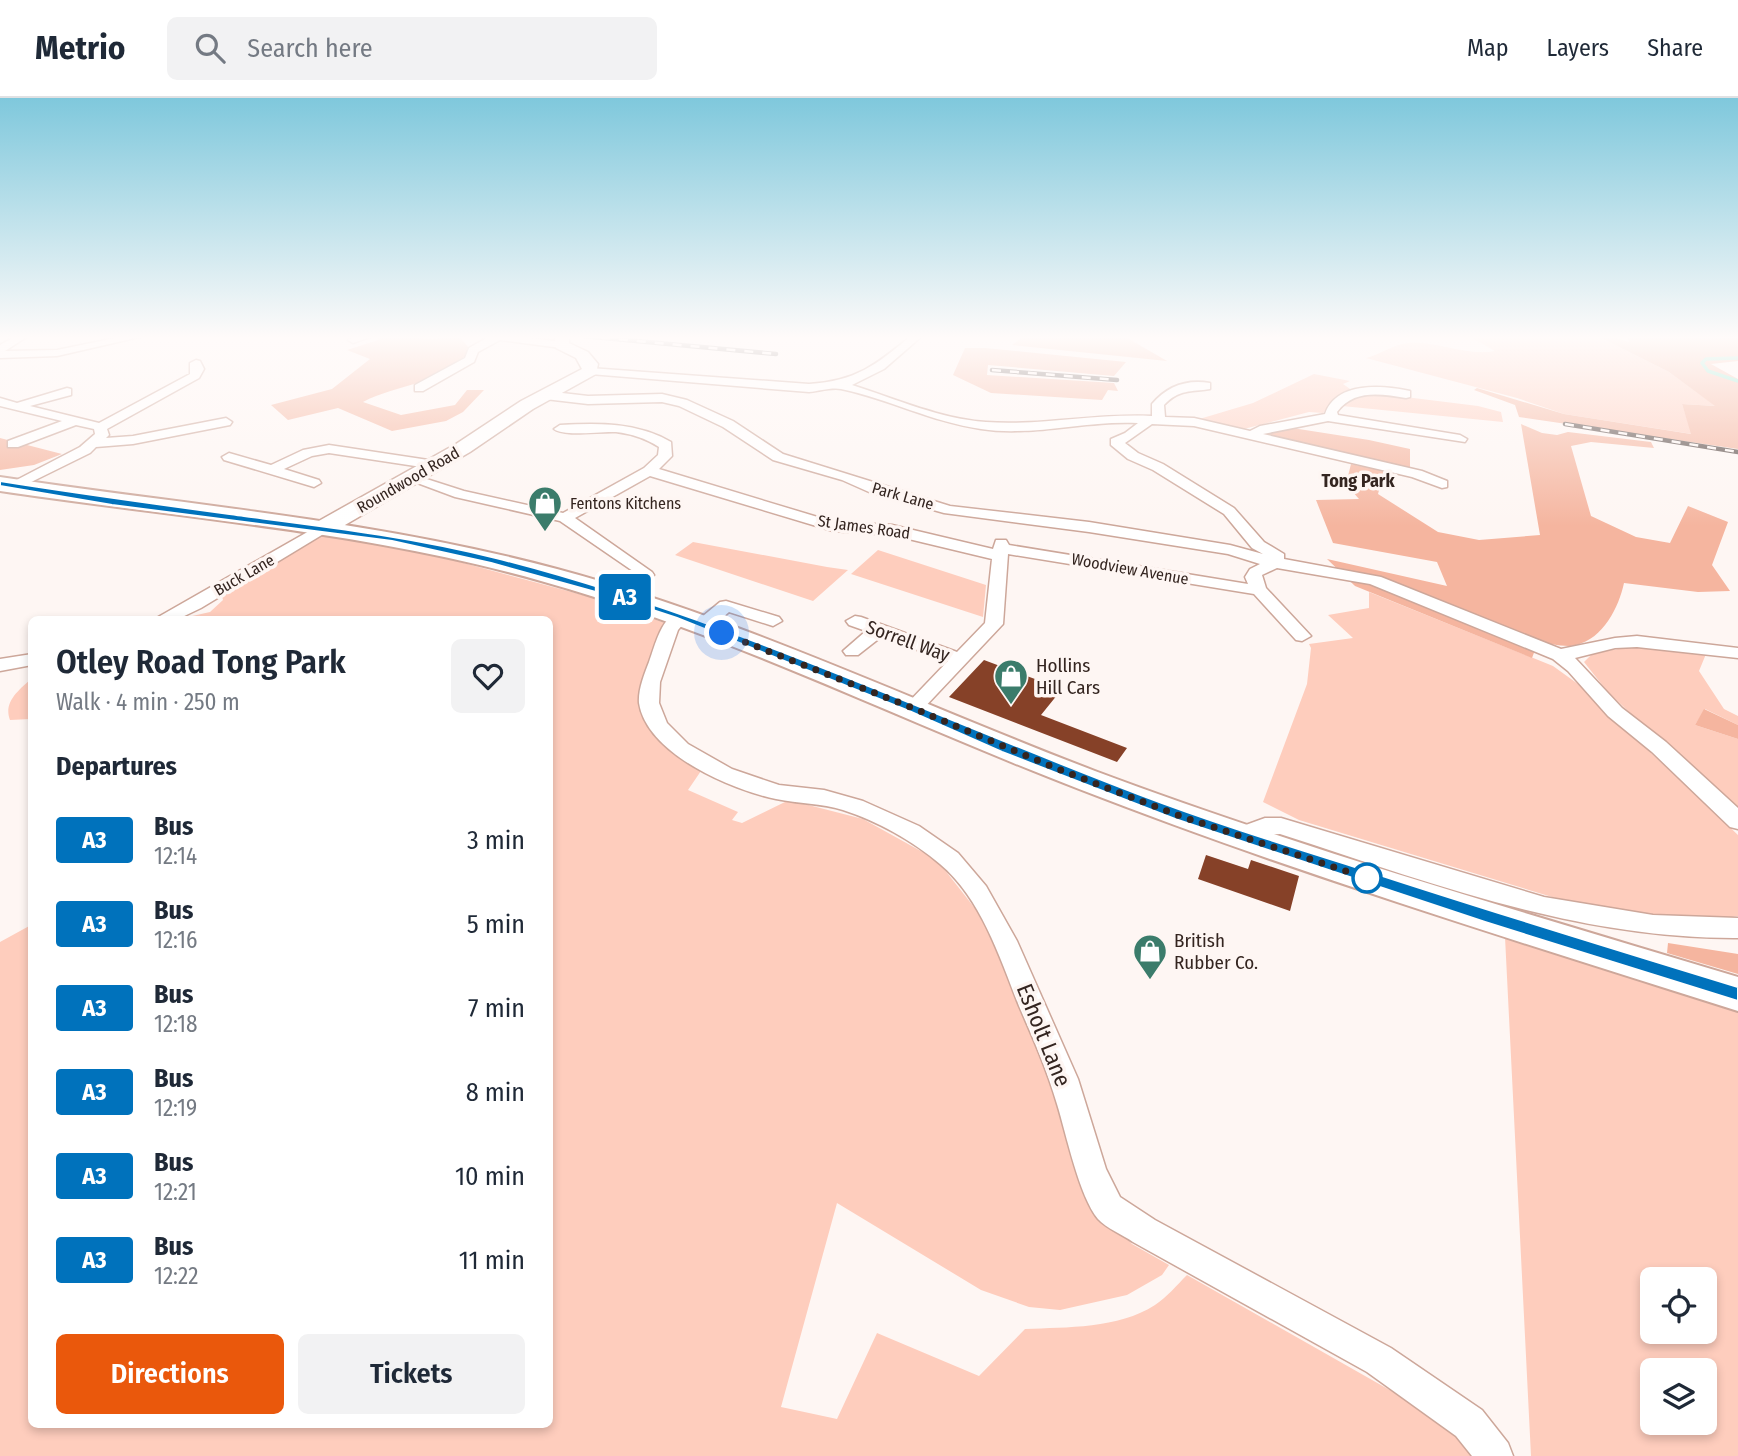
<!DOCTYPE html>
<html lang="en">
<head>
<meta charset="utf-8">
<style>
  body { margin:0; font-family:"Fira Sans Condensed",sans-serif; background:#f2f2f3; color:#1f2937; height:100vh; display:flex; flex-direction:column; font-size:26px; white-space:nowrap }
  * { box-sizing:border-box; margin:0 }
  p { font-size:23px; color:#747a83 }
  .icon { flex:none; width:38px; height:38px; fill:none; stroke:currentColor; stroke-width:2; stroke-linecap:round; stroke-linejoin:round }
  .map { position:relative; flex:1; overflow:hidden }
  .panel { position:absolute; left:28px; top:518px; width:525px; height:812px; display:flex; flex-direction:column; background:#fff; border-radius:10px; box-shadow:0 4px 10px #0003 }
  .panel>* { flex:none }
  .badge { padding:0 14px; border-radius:5px; font-size:24px; line-height:46px }
  .tools { position:absolute; left:1640px; top:1169px; display:grid; gap:14px }
  .tools a { display:grid; place-items:center; width:77px; height:77px; border-radius:10px; background:#fff; box-shadow:0 4px 10px #0003; font-size:35px }
  .you { position:absolute; width:35px; height:35px; margin:-18px; border:5px solid #fff; border-radius:50%; background:#1a73e8; box-shadow:0 0 0 10px #1a73e833 }
  .map>.badge { position:absolute; translate:-50% -50%; box-shadow:0 0 0 4px #fff }
  h2 { padding:0 28px; font-size:26px; line-height:63px }
  .round { display:grid; place-items:center; flex:none; width:74px; height:74px; border-radius:10px; background:#f2f2f3 }
  .summary { display:flex; align-items:center; justify-content:space-between; height:119px; padding:0 28px }
  h1 { font-size:33px; font-weight:600; line-height:52px }
  .button { display:flex; gap:14px; margin-top:auto; padding:14px 28px }
  .button a { flex:1; height:80px; border-radius:10px; background:#ea580c; color:#fff; font-size:28px; font-weight:600; line-height:80px; text-align:center }
  .button a+a { background:#f2f2f3; color:#1f2937 }
  ul { padding:0; list-style:none }
  li { display:flex; align-items:center; gap:21px; height:84px; padding:0 28px }
  li div { flex:1 }
  li b { display:block; font-size:26px }
  li em { font-style:normal }
  li .badge { min-width:77px; font-weight:700; text-align:center }
  header { display:flex; align-items:center; gap:42px; box-sizing:border-box; height:98px; padding:0 35px; background:#fff; border-bottom:2px solid #e0e1e3 }
  header strong { font-size:33px }
  nav { display:flex; gap:38px; margin-inline-start:auto; font-size:24px }
  .search { width:490px; height:63px; background:#f2f2f3; display:flex; align-items:center; gap:18px; box-sizing:border-box; padding:0 24px; border-radius:10px; color:#747a83; font-size:26px }
  .map>svg:first-child { display:block }
  .green { fill:#fecdbd; fill-rule:evenodd }
  .forest { fill:#f5b59f }
  .lines { fill:none; stroke-linecap:round; stroke-linejoin:round }
  .stream { stroke:#82e5ca; stroke-width:3.5 }
  .building { fill:#864128 }
  .street-casing { stroke:#cda79a; stroke-width:3 }
  .secondary-casing { stroke:#cda79a; stroke-width:3 }
  .primary-casing { stroke:#cda79a; stroke-width:4 }
  .street { fill:#fff; fill-rule:evenodd }
  .secondary { fill:#fff; fill-rule:evenodd }
  .primary { fill:#fff; fill-rule:evenodd }
  .rail-casing { stroke:#594b47; stroke-width:4.5 }
  .rail { stroke:#fef6f3; stroke-width:2.5; stroke-dasharray:9; stroke-linecap:butt }
  .line { fill:#0072bc; stroke:#fff; stroke-width:2 }
  .walk { stroke:#342520; stroke-width:7; stroke-dasharray:0 12.6 }
  .stop-dot { fill:#fff; stroke:#0072bc; stroke-width:3.5 }
  .labels { text-anchor:middle; dominant-baseline:central; stroke-width:7; stroke-linejoin:round; paint-order:stroke }
  .far-street-label { font-size:16px; fill:#342520; stroke:#fef6f3 }
  .far-poi-label { font-size:16px; fill:#342520; stroke:#fef6f3; text-anchor:start }
  .far-neighbourhood-label { font-size:18px; font-weight:bold; fill:#342520; stroke:#fef6f3 }
  .street-label { font-size:19px; fill:#342520; stroke:#fef6f3 }
  .poi-label { font-size:19px; fill:#342520; stroke:#fef6f3; text-anchor:start }
  .near-street-label { font-size:23px; fill:#342520; stroke:#fef6f3 }
</style>
</head>
<body>
<header>
<strong>Metrio</strong>
<div class="search"><svg class="icon" aria-label="search" viewBox="0 0 24 24"><circle cx="10" cy="10" r="6"/><path d="M15 15l6 6"/></svg>Search here</div>
<nav><a>Map</a><a>Layers</a><a>Share</a></nav>
</header>
<div class="map">
<svg width="1738" height="1358" viewBox="0 0 1738 1358">
  <rect width="100%" height="100%" fill="#fef6f3"/>
  <path class="green" d="M 1469,238 L 1597,238 L 1669,274 L 1716,308 L 1682,306 L 1692,336 L 1564,316 L 1517,300 L 1366,260 C 1378,257 1390,249 1402,246 C 1433,240 1464,259 1495,253 Z
    M 1314,276 L 1350,283 L 1343,286 L 1353,293 L 1332,306 L 1323,315 L 1309,314 L 1240,332 L 1196,322 L 1253,305 Z
    M 1365,294 L 1478,308 L 1501,314 L 1503,324 L 1342,308 Z
    M 316,437 L 419,453 L 594,500 L 665,525 L 652,626 L 703,670 L 688,692 L 738,714 L 732,722 L 742,725 L 789,702 L 863,721 L 937,762 L 981,818 L 1060,1001 L 1084,1094 L 1132,1146 L 1169,1167 L 1162,1177 L 1127,1197 L 1060,1212 L 1029,1209 L 981,1192 L 837,1105 L 781,1309 L 837,1321 L 877,1235 L 979,1278 L 1025,1231 C 1067,1229 1118,1231 1155,1207 C 1166,1200 1177,1187 1187,1177 L 1446,1324 L 1475,1358 L 0,1358 L 0,844 L 31,827 L 32,1326 L 550,1326 L 550,522 L 179,521 L 210,514 L 223,502 L 221,494 Z
    M 693,444 L 827,469 L 848,472 L 813,503 L 675,457 Z
    M 878,452 L 986,487 L 983,519 L 851,476 Z
    M 1369,494 L 1553,568 L 1578,586 L 1738,737 L 1738,818 L 1706,823 L 1643,817 L 1562,802 L 1299,722 L 1263,704 L 1307,586 L 1311,550 L 1309,546 L 1353,540 L 1328,517 L 1369,510 Z
    M 1631,549 L 1706,556 L 1699,573 L 1724,611 L 1738,618 L 1738,627 L 1705,611 L 1695,627 L 1738,641 L 1738,718 L 1607,593 L 1584,564 L 1593,555 Z
    M 31,581 L 31,621 L 10,622 C 3,604 19,592 31,581 Z
    M 1505,839 L 1738,913 L 1738,1358 L 1531,1358 ZM 1652,1181 L 1704,1181 L 1704,1234 L 1652,1234 ZM 1652,1272 L 1704,1272 L 1704,1325 L 1652,1325 Z"/>
  <path class="forest" d="M 381,238 L 436,241 L 441,238 L 459,238 L 470,251 C 448,286 396,286 363,304 L 401,317 L 455,307 L 467,292 L 484,292 L 463,314 L 446,323 L 392,333 L 338,310 L 288,322 L 271,307 L 332,291 L 370,261 L 347,252 L 378,242 Z
    M 1024,238 L 1124,238 L 1167,263 L 1012,247 Z
    M 1597,238 L 1610,238 L 1629,244 L 1626,238 L 1738,238 L 1738,263 L 1711,266 L 1738,281 L 1738,351 L 1519,319 L 1515,307 L 1474,292 L 1477,290 L 1564,316 L 1691,336 L 1682,306 L 1715,308 L 1669,274 Z
    M 965,250 L 985,250 L 1126,264 L 1114,278 L 988,267 L 987,277 L 1114,285 L 1118,293 L 1108,292 L 1102,302 L 991,295 L 953,277 Z
    M 1521,326 L 1542,335 L 1557,337 L 1568,334 L 1651,344 L 1654,350 L 1591,344 L 1571,348 L 1591,418 L 1636,439 L 1670,445 L 1688,408 L 1728,424 L 1712,467 L 1730,493 L 1698,494 L 1624,485 C 1619,509 1603,541 1576,547 C 1566,550 1549,545 1538,544 L 1532,560 L 1355,488 L 1327,461 L 1447,488 L 1437,464 L 1333,445 L 1316,402 L 1359,401 L 1346,386 L 1351,366 L 1384,373 L 1378,396 L 1438,434 L 1479,442 L 1540,437 Z
    M 1286,329 L 1369,342 L 1410,351 L 1410,372 L 1268,340 L 1267,335 Z
    M 0,340 L 62,356 L 34,367 L 0,372 Z
    M 1704,611 L 1738,627 L 1738,641 L 1695,627 Z
    M 1668,845 L 1738,856 L 1738,876 L 1667,855 Z"/>
  <g class="lines">
    <path class="stream" d="M 1733,238 L 1738,239
      M 1738,260 L 1706,261 L 1702,265 L 1708,273 L 1738,283"/>
  </g>
  <path class="building" d="M 984,562 L 1062,591 L 1041,617 L 1127,650 L 1117,664 L 949,599 Z
    M 1206,757 L 1248,771 L 1251,762 L 1299,778 L 1290,813 L 1198,781 Z"/>
  <g class="lines">
    <g class="street-casing">
      <path id="street" d="M 16,238 L 28,238 L 5,253 L 57,252 L 125,238 L 144,238 L 57,258 L 0,260 L 0,247 Z
        M 356,238 L 372,238 L 353,245 L 348,242 Z
        M 490,238 L 516,238 L 561,244 L 566,247 L 561,250 L 500,242 L 478,254 L 474,264 L 423,293 L 415,293 L 415,287 L 465,260 L 469,250 Z
        M 911,238 L 922,238 L 884,271 L 852,287 C 896,301 941,321 986,324 C 1042,328 1097,315 1152,318 L 1152,306 C 1167,288 1187,281 1210,285 L 1210,291 C 1191,294 1179,291 1164,307 L 1165,319 L 1194,320 L 1250,333 L 1260,328 L 1325,316 C 1336,283 1383,287 1410,293 L 1410,299 L 1406,300 C 1381,296 1354,291 1337,314 L 1338,317 L 1460,337 L 1467,341 L 1465,344 L 1328,323 L 1263,336 L 1422,373 L 1447,383 L 1447,389 L 1442,390 L 1412,379 L 1194,328 L 1152,326 L 1125,345 L 1138,355 L 1163,366 L 1234,410 L 1264,444 L 1284,456 L 1284,461 L 1381,479 L 1561,551 L 1615,540 L 1637,538 L 1738,550 L 1738,560 L 1637,549 L 1615,550 L 1575,560 L 1622,610 L 1666,644 L 1738,710 L 1738,731 L 1730,729 L 1652,654 L 1608,618 L 1568,573 L 1553,561 L 1370,486 L 1277,470 L 1262,477 L 1266,490 L 1311,538 L 1302,543 L 1296,542 L 1254,496 L 1008,456 L 1003,526 L 920,614 L 906,614 L 903,610 L 948,563 L 881,539 L 858,557 L 846,557 L 843,553 L 866,533 L 849,527 L 846,523 L 855,518 L 861,519 L 957,554 L 985,525 L 992,461 L 892,437 L 833,433 L 650,378 L 575,420 L 652,474 L 654,477 L 646,482 L 560,423 L 455,399 L 404,380 L 411,376 L 464,393 L 563,415 L 644,370 L 658,357 L 659,349 C 645,340 632,336 616,334 C 601,333 563,339 554,331 L 560,327 C 598,325 637,324 671,344 L 672,358 L 659,371 L 834,424 L 892,427 L 993,451 L 996,442 L 1006,442 L 1009,447 L 1248,486 L 1245,479 L 1250,471 L 1260,466 L 1228,456 L 1089,434 L 944,415 L 869,394 L 842,382 L 773,362 L 723,329 L 679,308 L 662,304 L 588,306 L 545,301 L 539,297 L 545,293 L 588,298 L 662,296 L 687,302 L 733,323 L 783,356 L 950,408 L 1089,424 L 1230,447 L 1263,456 L 1252,450 L 1224,416 L 1153,372 L 1128,361 L 1111,347 L 1111,341 L 1125,335 L 1138,325 C 1086,322 1033,339 981,331 C 932,324 889,301 841,291 C 832,289 819,293 809,294 L 590,276 L 584,273 L 590,270 L 809,286 C 856,283 876,267 911,238 Z
        M 196,262 L 200,263 L 204,271 L 199,280 L 107,331 L 109,337 L 106,340 L 133,338 L 226,320 L 232,324 L 230,327 L 133,346 L 96,349 L 90,355 L 17,391 L 12,392 L 5,388 L 80,349 L 95,336 L 94,331 L 76,327 L 18,349 L 8,349 L 8,343 L 62,323 L 0,308 L 0,300 L 17,305 L 67,290 L 71,291 L 71,297 L 30,308 L 99,325 L 190,276 L 190,265 Z
        M 329,347 L 435,363 L 442,367 L 435,371 L 329,355 L 312,358 L 284,371 L 319,382 L 321,385 L 314,389 L 224,362 L 222,359 L 229,355 L 271,367 L 303,352 Z
        M 325,424 L 330,426 L 333,429 L 330,432 L 201,510 L 176,522 L 153,522 Z
        M 726,503 L 779,519 L 782,523 L 773,528 L 729,514 L 709,531 L 697,531 L 694,527 L 697,523 L 720,504 Z
        M 681,513 L 690,518 L 678,532 L 660,584 L 659,605 L 667,625 L 688,646 L 732,671 L 779,687 L 824,692 L 863,703 L 919,728 L 958,755 L 986,788 L 1017,843 L 1078,981 L 1106,1071 L 1120,1099 L 1155,1122 L 1391,1250 L 1482,1312 L 1508,1345 L 1513,1358 L 1472,1358 L 1456,1338 L 1367,1274 L 1133,1144 C 1123,1137 1106,1130 1098,1121 C 1079,1098 1066,1035 1057,1006 C 1047,972 1033,940 1019,908 C 1000,860 981,800 940,766 C 913,743 877,723 843,712 C 821,705 799,706 776,701 C 732,692 647,656 639,605 C 638,592 644,577 649,564 C 655,548 661,518 681,513 Z
        M 32,556 L 32,567 L 0,573 L 0,561 Z
        M 1265,720 L 1281,720 L 1544,799 L 1653,817 L 1738,820 L 1738,840 C 1576,841 1432,785 1280,736 C 1264,736 1248,748 1232,744 L 1229,738 L 1232,732 Z"/>
    </g>
    <g class="secondary-casing">
      <path id="secondary" d="M 555,238 L 569,238 L 569,245 L 588,254 L 598,266 L 596,276 L 533,311 L 470,354 L 333,434 L 317,434 L 314,429 L 317,424 L 456,346 L 521,303 L 582,271 L 576,260 L 556,250 Z"/>
    </g>
    <g class="primary-casing">
      <path id="primary" d="M 0,379 C 186,407 375,422 557,471 C 743,521 916,605 1095,673 C 1306,752 1523,814 1738,879 L 1738,913 C 1517,843 1295,775 1079,691 C 899,622 727,535 541,483 C 365,433 180,420 0,393 Z"/>
    </g>
    <use href="#street" class="street"/>
    <use href="#secondary" class="secondary"/>
    <use href="#primary" class="primary"/>
    <g class="rail-casing">
      <path id="rail" d="M 583,238 L 776,256
        M 992,272 L 1117,282
        M 1565,326 L 1738,354"/>
    </g>
    <use href="#rail" class="rail"/>
  </g>
  <linearGradient id="sky" x2="0" y2="1"><stop stop-color="#7fc8dc"/><stop offset="0.56" stop-color="#fffbfa"/><stop offset="1" stop-color="#fffbfa" stop-opacity="0"/></linearGradient>
  <rect width="1738" height="428" fill="url(#sky)"/>
  <path class="line" d="M 0,383 C 81,396 163,407 244,418 C 329,429 413,439 496,460 C 718,516 925,615 1138,696 C 1206,722 1276,744 1346,766 C 1476,809 1607,849 1738,889 L 1738,903 L 1485,824 L 1175,721 L 1002,654 L 909,613 L 677,520 L 610,498 L 491,465 L 392,443 L 112,407 L 0,388 Z"/>
  <g class="lines">
    <path class="walk" d="M 722,535 L 913,610 L 1058,671 L 1180,718 L 1367,780"/>
  </g>
  <defs>
    <g id="shop-pin" transform="scale(1.75)"><path d="M0 17L-7.5 6A9.5 9.5 0 1 1 7.5 6Z" fill="#3b7c6b" stroke="#fef6f3"/><path d="M-5-2.5h2.3a2.7 3.5 0 0 1 5.4 0H5L5.5 6h-11ZM-1.5-2.5h3a1.5 2.3 0 0 0-3 0Z" fill="#fff"/></g>
  </defs>
  <g fill-rule="evenodd">
    <use href="#shop-pin" x="545" y="405"/>
    <use href="#shop-pin" x="1011" y="578"/>
    <use href="#shop-pin" x="1150" y="853"/>
  </g>
  <circle class="stop-dot" cx="1367" cy="780" r="14"/>
  <g class="labels">
    <g class="far-street-label">
      <text transform="translate(408 382) rotate(-30)">Roundwood Road</text>
      <text transform="translate(903 398) rotate(16)">Park Lane</text>
      <text transform="translate(864 429) rotate(8)">St James Road</text>
      <text transform="translate(1130 471) rotate(10)">Woodview Avenue</text>
      <text transform="translate(244 477) rotate(-30)">Buck Lane</text>
    </g>
    <g class="far-poi-label">
      <text x="570" y="405">Fentons Kitchens</text>
    </g>
    <g class="far-neighbourhood-label">
      <text x="1358" y="383">Tong Park</text>
    </g>
    <g class="street-label">
      <text transform="translate(908 543) rotate(20)">Sorrell Way</text>
    </g>
    <g class="poi-label">
      <text x="1036" y="567">Hollins<tspan x="1036" dy="22">Hill Cars</tspan></text>
      <text x="1174" y="842">British<tspan x="1174" dy="22">Rubber Co.</tspan></text>
    </g>
    <g class="near-street-label">
      <text transform="translate(1044 937) rotate(68)">Esholt Lane</text>
    </g>
  </g>
</svg>
<div class="tools">
<a><svg class="icon" aria-label="locate" viewBox="0 0 24 24"><circle cx="12" cy="12" r="6"/><path d="M12 2v4M12 18v4M2 12h4M18 12h4"/></svg></a>
<a><svg class="icon" aria-label="layers" viewBox="0 0 24 24"><path d="M12 4l9 5-9 5-9-5zM3 14l9 5 9-5"/></svg></a>
</div>
<div class="you" style="left:722px;top:535px"></div>
<b class="badge" style="left:625px;top:499px;background:#0072bc;color:#fff">A3</b>
<section class="panel">
<div class="summary"><div><h1>Otley Road Tong Park</h1><p>Walk · 4 min · 250 m</p></div><a class="round"><svg class="icon" aria-label="heart" viewBox="0 0 24 24"><path d="M12 20l-8-8c-3-5 5-10 8-4 3-6 11-1 8 4z"/></svg></a></div>
<h2>Departures</h2>
<ul>
<li><span class="badge" style="background:#0072bc;color:#fff">A3</span><div><b>Bus</b><p>12:14</p></div><em>3 min</em></li>
<li><span class="badge" style="background:#0072bc;color:#fff">A3</span><div><b>Bus</b><p>12:16</p></div><em>5 min</em></li>
<li><span class="badge" style="background:#0072bc;color:#fff">A3</span><div><b>Bus</b><p>12:18</p></div><em>7 min</em></li>
<li><span class="badge" style="background:#0072bc;color:#fff">A3</span><div><b>Bus</b><p>12:19</p></div><em>8 min</em></li>
<li><span class="badge" style="background:#0072bc;color:#fff">A3</span><div><b>Bus</b><p>12:21</p></div><em>10 min</em></li>
<li><span class="badge" style="background:#0072bc;color:#fff">A3</span><div><b>Bus</b><p>12:22</p></div><em>11 min</em></li>
</ul>
<div class="button"><a>Directions</a><a>Tickets</a></div>
</section>
</div>
</body>
</html>
